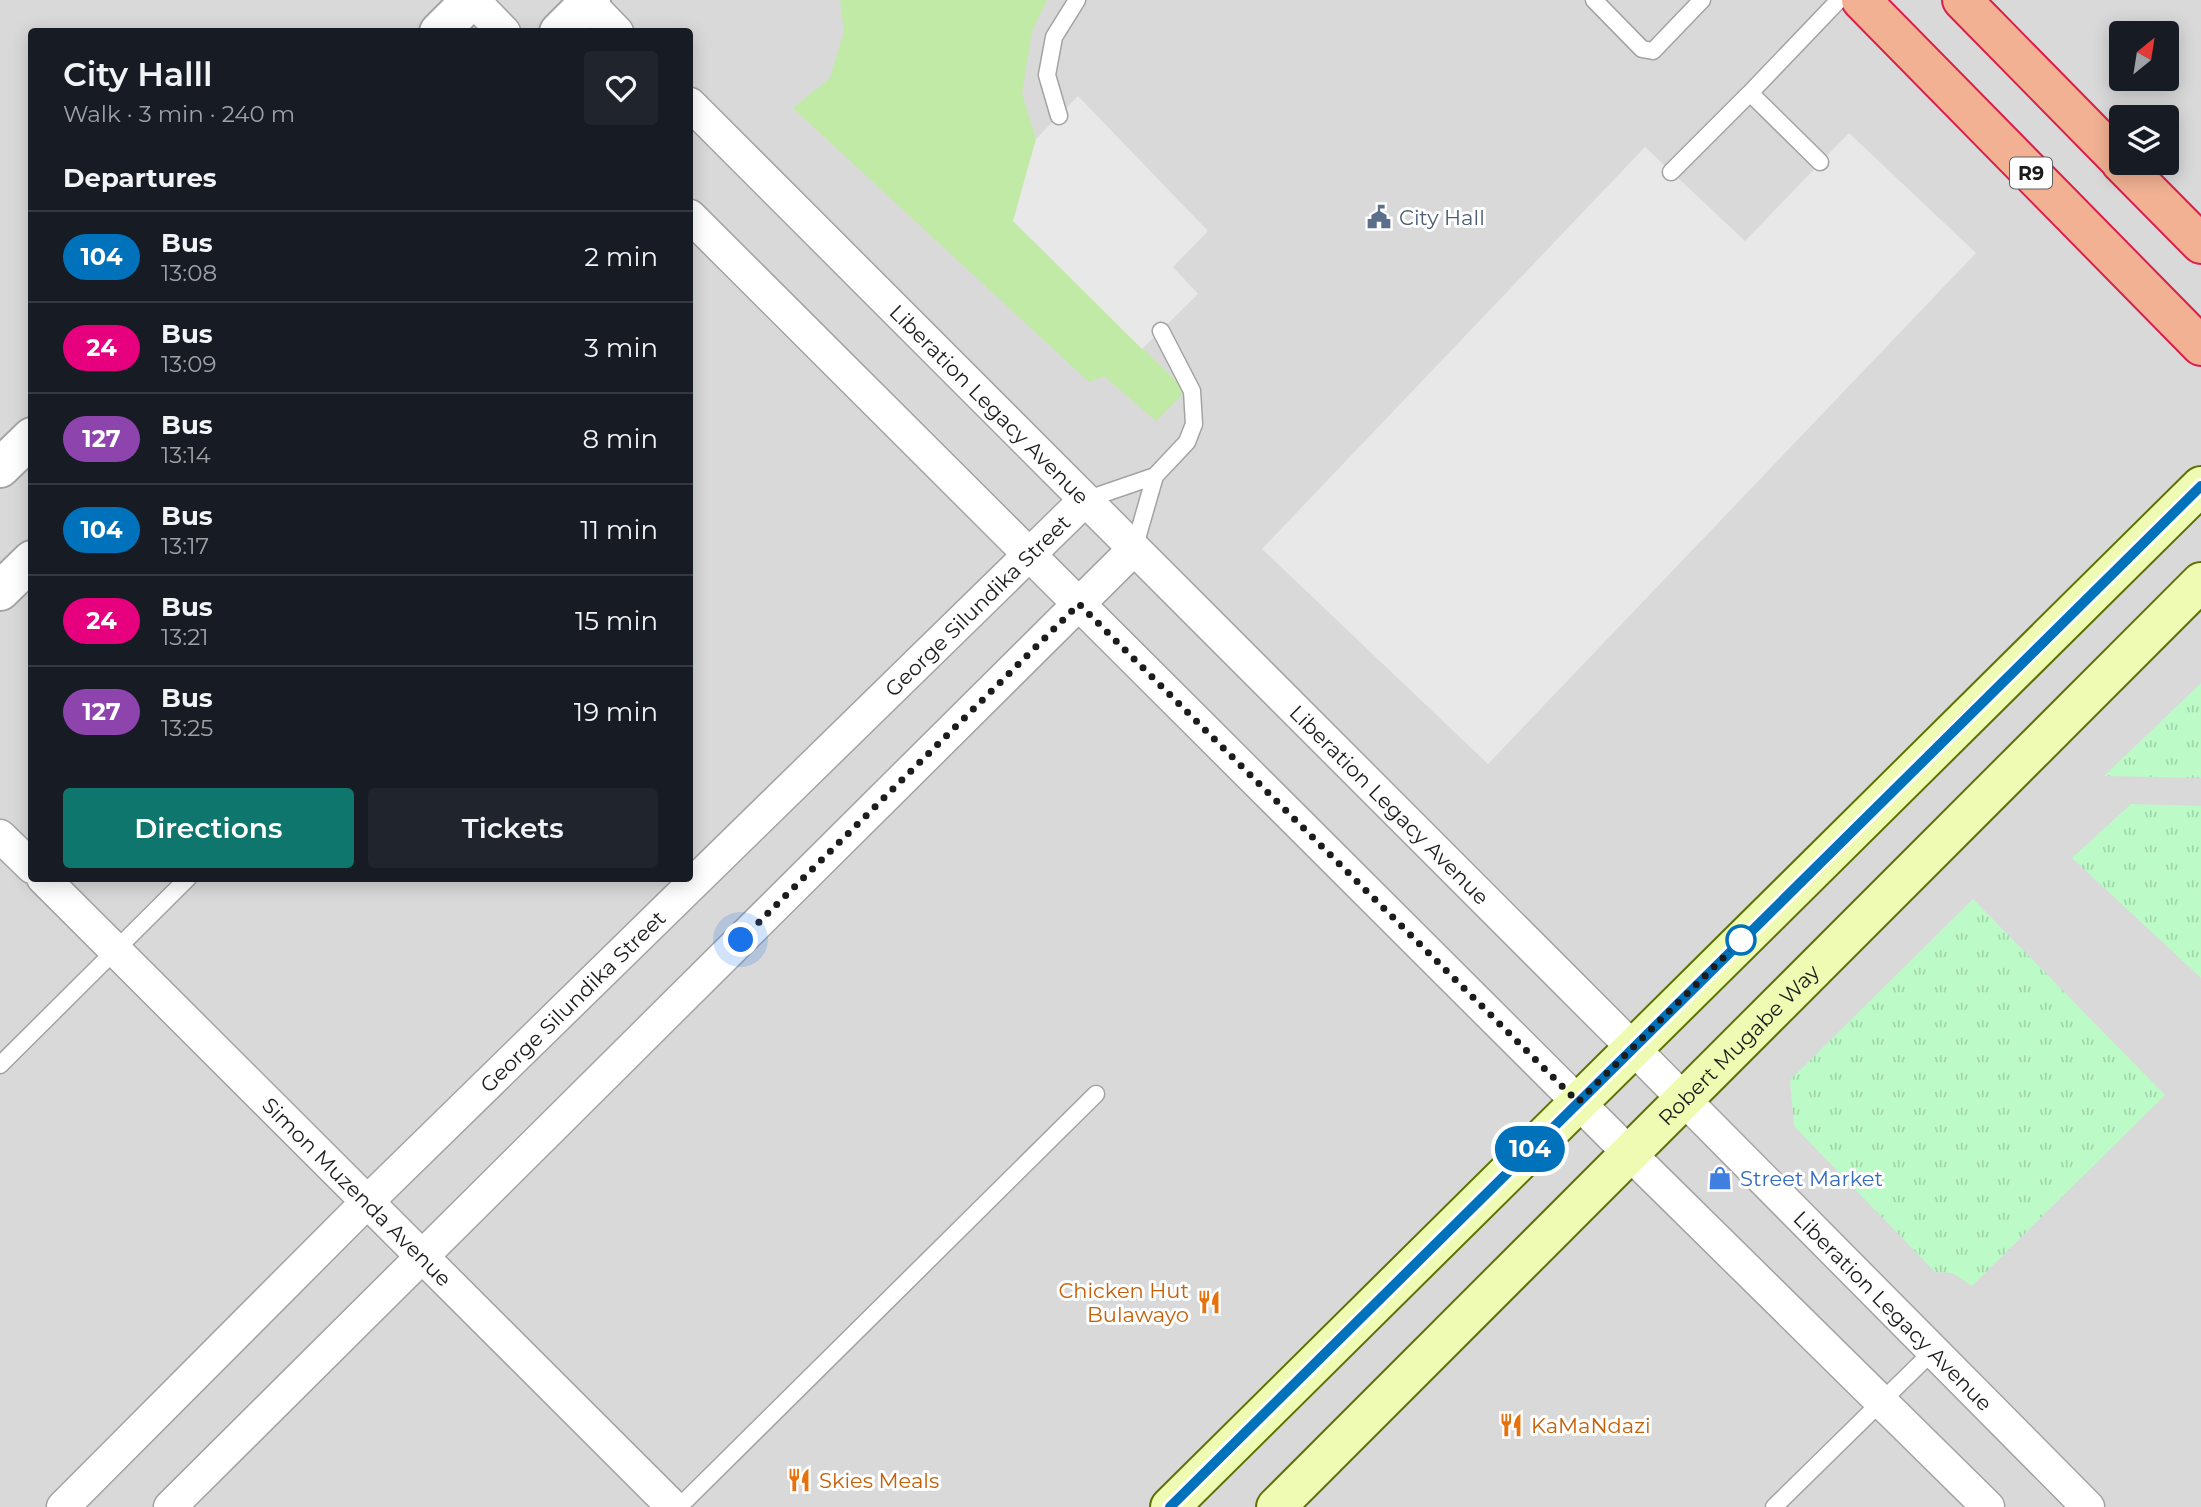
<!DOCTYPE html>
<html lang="en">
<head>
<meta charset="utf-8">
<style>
  body { margin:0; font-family:Montserrat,sans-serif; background:#20242c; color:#f1f3f6; height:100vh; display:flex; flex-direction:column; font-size:26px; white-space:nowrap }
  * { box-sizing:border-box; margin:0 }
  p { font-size:23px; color:#9ea1a6 }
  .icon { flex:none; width:38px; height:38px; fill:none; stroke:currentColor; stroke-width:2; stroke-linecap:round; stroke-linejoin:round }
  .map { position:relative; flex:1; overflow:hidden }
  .details { position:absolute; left:28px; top:28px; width:665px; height:854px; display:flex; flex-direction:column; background:#171b24; border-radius:7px; box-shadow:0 4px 18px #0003 }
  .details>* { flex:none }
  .badge { padding:0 14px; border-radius:23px; font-size:24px; line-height:46px }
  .needle { width:46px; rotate:30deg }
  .buttons { position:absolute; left:2109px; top:21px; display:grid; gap:14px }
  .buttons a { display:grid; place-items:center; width:70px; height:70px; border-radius:7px; background:#171b24; box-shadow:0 4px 18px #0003; font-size:35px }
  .you { position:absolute; width:35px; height:35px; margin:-18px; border:5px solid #fff; border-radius:50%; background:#1a73e8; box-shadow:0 0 0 10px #1a73e833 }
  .map>.badge { position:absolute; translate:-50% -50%; box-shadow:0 0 0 4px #fff }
  h2 { padding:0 35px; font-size:26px; line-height:63px }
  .round { display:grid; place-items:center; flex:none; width:74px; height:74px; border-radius:7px; background:#20242c }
  .head { display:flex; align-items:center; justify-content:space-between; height:119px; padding:0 35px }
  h1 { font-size:33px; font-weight:600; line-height:52px }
  .button { display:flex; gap:14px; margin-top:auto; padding:14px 35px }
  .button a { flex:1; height:80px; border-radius:7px; background:#0f766e; color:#fff; font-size:28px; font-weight:600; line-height:80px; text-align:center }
  .button a+a { background:#20242c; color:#f1f3f6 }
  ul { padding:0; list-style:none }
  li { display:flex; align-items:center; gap:21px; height:91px; padding:0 35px; border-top:2px solid #363941 }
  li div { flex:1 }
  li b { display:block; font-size:26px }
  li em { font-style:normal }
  li .badge { min-width:77px; font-weight:700; text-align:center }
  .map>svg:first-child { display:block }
  .residential { fill:#dad9d9; fill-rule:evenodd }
  .grass { fill:#c0eaa5 }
  .park { fill:url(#park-tufts) }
  .parking { fill:#e8e8e8 }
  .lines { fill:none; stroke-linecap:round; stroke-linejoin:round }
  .service-casing { stroke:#a3a3a3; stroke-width:19 }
  .minor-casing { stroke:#a3a3a3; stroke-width:35 }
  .tertiary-casing { stroke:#a3a3a3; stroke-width:42 }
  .secondary-casing { stroke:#5c7303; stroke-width:42 }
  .trunk-casing { stroke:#d9204d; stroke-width:42 }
  .service { stroke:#fff; stroke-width:16 }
  .minor { stroke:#fff; stroke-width:32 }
  .tertiary { stroke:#fff; stroke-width:38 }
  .secondary { stroke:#effab3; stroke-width:38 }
  .trunk { stroke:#f2b193; stroke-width:38 }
  .line-casing { stroke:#fff; stroke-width:16 }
  .line { stroke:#0072bc; stroke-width:10 }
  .walk { stroke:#1c1c1c; stroke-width:7; stroke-dasharray:0 12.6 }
  .stop-dot { fill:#fff; stroke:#0072bc; stroke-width:3.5 }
  .labels { text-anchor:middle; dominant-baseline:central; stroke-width:6; stroke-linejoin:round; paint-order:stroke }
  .shield { fill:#fff; stroke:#606060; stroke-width:2 }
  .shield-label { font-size:19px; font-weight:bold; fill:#1c1c1c }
  .service-label { font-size:21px; fill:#4e5e75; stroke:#fff; text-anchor:start }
  .street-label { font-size:21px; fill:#1c1c1c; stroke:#fff }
  .shop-label { font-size:21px; fill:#366cbe; stroke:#fff; text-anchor:start }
  .food-label { font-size:21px; fill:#c56008; stroke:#fff; text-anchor:start }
</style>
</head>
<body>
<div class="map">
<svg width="2201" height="1507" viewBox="0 0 2201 1507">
  <defs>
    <pattern id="park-tufts" width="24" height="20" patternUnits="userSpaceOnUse" patternTransform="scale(1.75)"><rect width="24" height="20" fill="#bcfac7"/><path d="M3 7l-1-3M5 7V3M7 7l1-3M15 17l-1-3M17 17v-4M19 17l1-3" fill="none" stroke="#a1d6aa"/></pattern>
  </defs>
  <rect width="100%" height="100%" fill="#eeebe1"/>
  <path class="residential" d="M 0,0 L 2201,0 L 2201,1507 L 0,1507 ZM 32,32 L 690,32 L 690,878 L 32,878 ZM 2121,33 L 2166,33 L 2166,79 L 2121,79 ZM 2121,117 L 2166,117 L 2166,163 L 2121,163 Z"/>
  <path class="grass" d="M 840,0 L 1047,0 L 1032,31 L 1022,94 L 1036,139 L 1013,221 L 1186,391 L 1156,421 L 1104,376 L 1089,382 L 793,108 L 830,78 L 844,31 Z"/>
  <path class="park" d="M 2201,683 L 2201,778 L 2104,776 Z
    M 2131,804 L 2201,806 L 2201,978 L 2072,858 Z
    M 1973,899 L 2165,1095 L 1972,1286 L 1952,1273 L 1935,1272 L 1794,1126 L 1790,1080 Z"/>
  <path class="parking" d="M 1078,96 L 1208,231 L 1173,267 L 1198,294 L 1142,349 L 1013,221 L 1036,139 Z
    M 1849,133 L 1976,253 L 1488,764 L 1262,549 L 1645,147 L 1745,241 Z"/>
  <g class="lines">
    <g class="service-casing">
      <path id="service" d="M 1594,0 L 1642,49 L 1653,51 L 1702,0
        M 1750,93 L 1839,0
        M 1059,116 L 1047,75 L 1054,37 L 1077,0
        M 1671,172 L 1750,93 L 1820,162
        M 1085,500 L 1155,476
        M 1134,549 L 1155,476 L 1187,442 L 1194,424 L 1192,391 L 1161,331
        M 0,1065 L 188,878
        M 679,1507 L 1096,1094
        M 1774,1507 L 1933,1351"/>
    </g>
    <g class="minor-casing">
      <g id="minor">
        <path d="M 473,0 L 504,32"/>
        <path d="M 586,0 L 617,32"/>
        <path id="s1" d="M 690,104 L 1632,1047 L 2088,1507"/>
        <path d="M 690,216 L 1629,1153 L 1988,1507"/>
        <path d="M 0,836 L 32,867"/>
        <path id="s2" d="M 43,878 L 673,1507"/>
        <path id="s3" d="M 63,1507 L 367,1202 L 1085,500"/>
        <path d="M 170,1507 L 1134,549"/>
      </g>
    </g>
    <g class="tertiary-casing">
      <path id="tertiary" d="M 439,32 L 471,0
        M 559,32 L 591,0
        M 0,468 L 32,437
        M 0,591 L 32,560"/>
    </g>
    <g class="secondary-casing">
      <g id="secondary">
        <path d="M 1170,1507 L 2201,486"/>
        <path id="s4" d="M 1276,1507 L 2201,582"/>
      </g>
    </g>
    <g class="trunk-casing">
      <path id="trunk" d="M 1861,0 L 2201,346
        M 1962,0 L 2121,162
        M 2121,163 L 2201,244"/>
    </g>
    <use href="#service" class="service"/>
    <use href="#minor" class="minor"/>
    <use href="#tertiary" class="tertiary"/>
    <use href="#secondary" class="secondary"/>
    <use href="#trunk" class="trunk"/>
  </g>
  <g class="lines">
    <g class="line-casing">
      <path id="line" d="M 1170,1507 L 2201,486"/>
    </g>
    <use href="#line" class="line"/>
    <path class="walk" d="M 741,940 L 1079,604 L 1578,1102 L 1741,940"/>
  </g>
  <defs>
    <g id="civic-bare" transform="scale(1.89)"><path d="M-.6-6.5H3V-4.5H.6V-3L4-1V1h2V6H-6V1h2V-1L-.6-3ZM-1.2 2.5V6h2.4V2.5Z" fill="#5c6f8a" stroke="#fff" stroke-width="2.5" paint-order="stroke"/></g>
    <g id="shop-bare" transform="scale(1.89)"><path d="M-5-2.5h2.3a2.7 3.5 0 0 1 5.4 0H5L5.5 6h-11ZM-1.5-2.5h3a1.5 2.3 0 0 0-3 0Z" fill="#3f7fe0" stroke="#fff" stroke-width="2.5" paint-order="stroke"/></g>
    <g id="restaurant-bare" transform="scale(1.89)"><path d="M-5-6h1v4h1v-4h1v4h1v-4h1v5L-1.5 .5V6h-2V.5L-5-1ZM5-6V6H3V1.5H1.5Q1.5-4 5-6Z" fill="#e8710a" stroke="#fff" stroke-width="2.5" paint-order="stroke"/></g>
  </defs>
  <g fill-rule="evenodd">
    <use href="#civic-bare" x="1379" y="217"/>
    <use href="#shop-bare" x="1720" y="1178"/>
    <use href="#restaurant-bare" x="1209" y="1302"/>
    <use href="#restaurant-bare" x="1511" y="1425"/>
    <use href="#restaurant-bare" x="799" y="1480"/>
  </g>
  <circle class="stop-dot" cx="1741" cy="940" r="14"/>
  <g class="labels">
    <rect class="shield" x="2010" y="157.5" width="42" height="31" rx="5"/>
    <g class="shield-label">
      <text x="2031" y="173">R9</text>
    </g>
    <g class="service-label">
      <text x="1399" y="217">City Hall</text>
    </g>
    <g class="street-label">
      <text stroke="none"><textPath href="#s1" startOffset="424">Liberation Legacy Avenue</textPath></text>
      <text stroke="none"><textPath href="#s3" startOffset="1284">George Silundika Street</textPath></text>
      <text stroke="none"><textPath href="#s1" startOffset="990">Liberation Legacy Avenue</textPath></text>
      <text stroke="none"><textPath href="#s3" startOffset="718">George Silundika Street</textPath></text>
      <text stroke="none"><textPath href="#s4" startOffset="654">Robert Mugabe Way</textPath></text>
      <text stroke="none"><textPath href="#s2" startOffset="444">Simon Muzenda Avenue</textPath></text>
      <text stroke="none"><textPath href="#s1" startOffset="1704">Liberation Legacy Avenue</textPath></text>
    </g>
    <g class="shop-label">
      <text x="1740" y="1178">Street Market</text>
    </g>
    <g class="food-label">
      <text x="1189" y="1290" text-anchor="end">Chicken Hut<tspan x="1189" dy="24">Bulawayo</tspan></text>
      <text x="1531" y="1425">KaMaNdazi</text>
      <text x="819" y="1480">Skies Meals</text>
    </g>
  </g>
</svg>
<div class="buttons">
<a><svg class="needle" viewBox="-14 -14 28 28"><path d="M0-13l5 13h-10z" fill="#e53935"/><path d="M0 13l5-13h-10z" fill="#9ea1a6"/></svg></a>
<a><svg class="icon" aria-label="layers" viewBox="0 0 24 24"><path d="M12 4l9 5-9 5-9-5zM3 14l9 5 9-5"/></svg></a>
</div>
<div class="you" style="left:741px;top:940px"></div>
<b class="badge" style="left:1530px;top:1149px;background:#0072bc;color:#fff">104</b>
<section class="details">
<div class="head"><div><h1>City Halll</h1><p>Walk · 3 min · 240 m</p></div><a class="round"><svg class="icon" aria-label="heart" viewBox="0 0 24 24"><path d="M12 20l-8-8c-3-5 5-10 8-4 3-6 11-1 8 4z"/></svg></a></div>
<h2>Departures</h2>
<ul>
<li><span class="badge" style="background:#0072bc;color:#fff">104</span><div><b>Bus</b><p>13:08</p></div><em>2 min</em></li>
<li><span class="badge" style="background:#e6007e;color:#fff">24</span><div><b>Bus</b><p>13:09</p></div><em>3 min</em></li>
<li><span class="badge" style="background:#8e44ad;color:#fff">127</span><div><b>Bus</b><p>13:14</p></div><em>8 min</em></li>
<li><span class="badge" style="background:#0072bc;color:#fff">104</span><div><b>Bus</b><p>13:17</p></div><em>11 min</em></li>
<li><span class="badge" style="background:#e6007e;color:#fff">24</span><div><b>Bus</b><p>13:21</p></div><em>15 min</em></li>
<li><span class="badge" style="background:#8e44ad;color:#fff">127</span><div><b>Bus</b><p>13:25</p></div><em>19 min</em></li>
</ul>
<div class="button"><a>Directions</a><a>Tickets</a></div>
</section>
</div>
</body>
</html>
